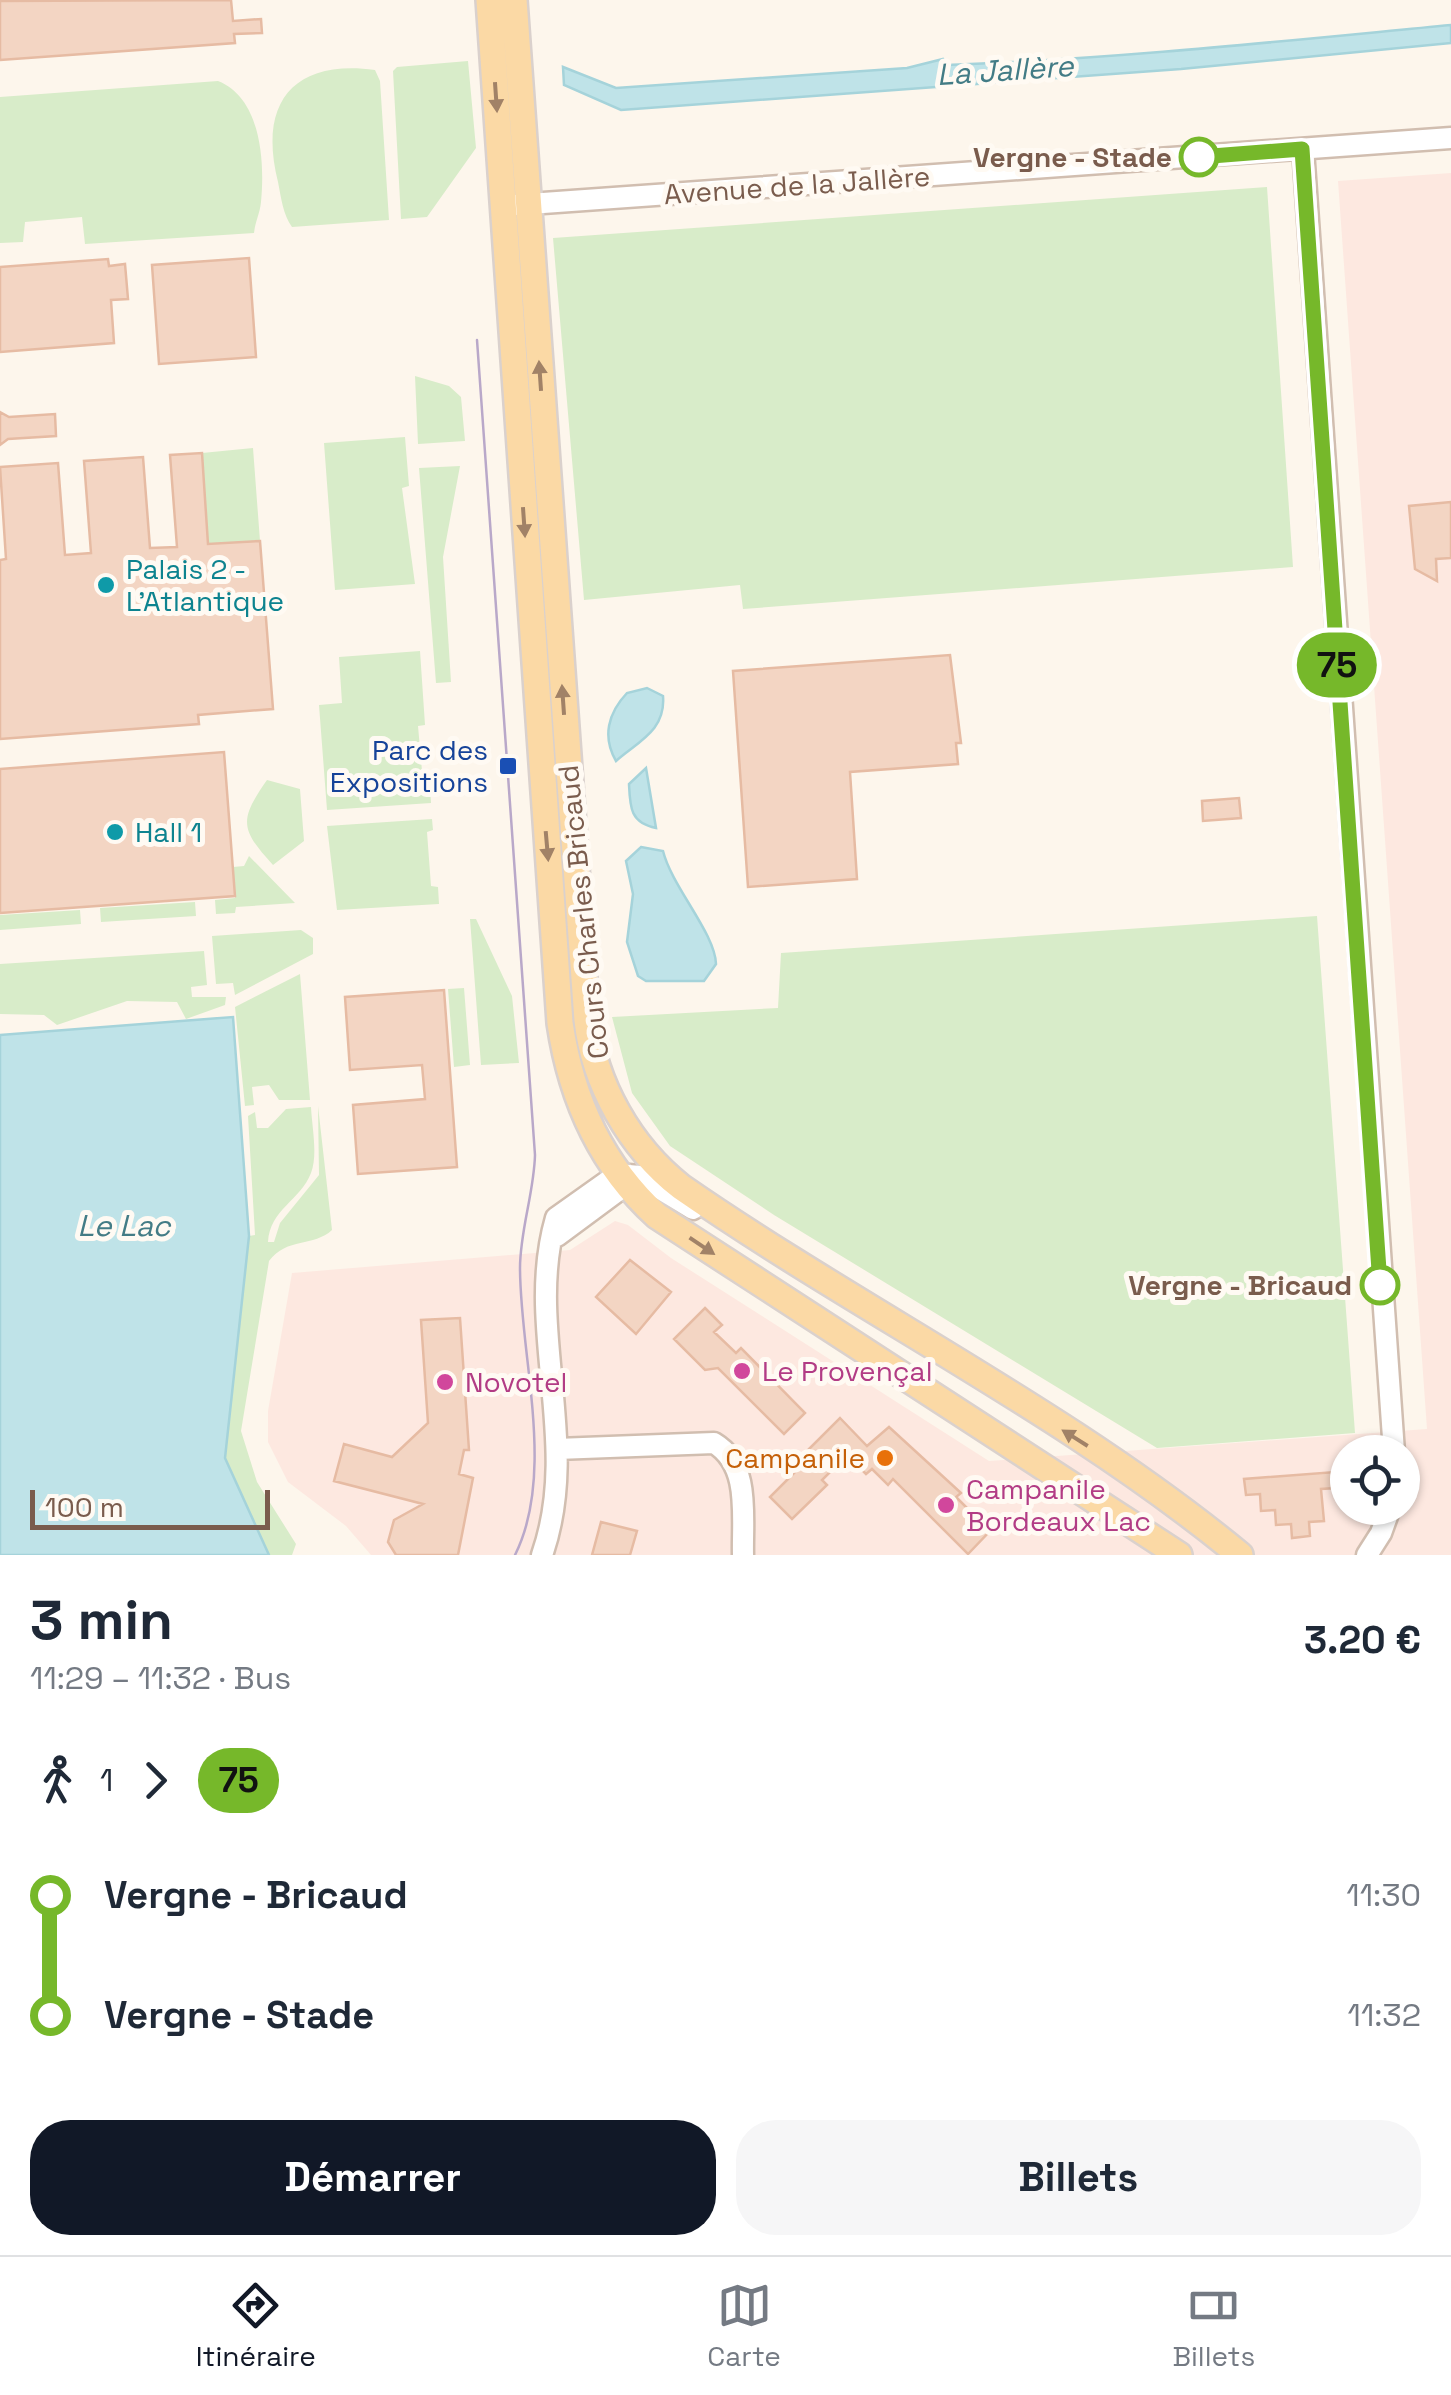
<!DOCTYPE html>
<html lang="fr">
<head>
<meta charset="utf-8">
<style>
  body { margin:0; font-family:"Space Grotesk",sans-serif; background:#f6f6f7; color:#1f2937; height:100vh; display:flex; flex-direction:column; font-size:38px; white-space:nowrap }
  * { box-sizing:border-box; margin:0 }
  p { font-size:32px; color:#747a83 }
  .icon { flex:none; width:55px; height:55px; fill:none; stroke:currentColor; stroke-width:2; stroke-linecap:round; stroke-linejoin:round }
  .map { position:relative; height:1555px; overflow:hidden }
  .sheet { display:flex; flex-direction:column; background:#fff; flex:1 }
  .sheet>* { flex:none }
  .badge { padding:0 20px; border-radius:32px; font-size:35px; line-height:65px }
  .controls { position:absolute; left:1330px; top:1435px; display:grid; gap:20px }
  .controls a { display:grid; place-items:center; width:90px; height:90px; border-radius:50%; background:#fff; box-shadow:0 2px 8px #0004; font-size:50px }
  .scale { position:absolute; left:30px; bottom:25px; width:240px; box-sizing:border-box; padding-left:10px; border:5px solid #7a5c4d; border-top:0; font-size:28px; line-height:35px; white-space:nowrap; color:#7a5c4d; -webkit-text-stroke:8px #fffaf3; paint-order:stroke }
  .map>.badge { position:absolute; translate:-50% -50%; box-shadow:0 0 0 5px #fff }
  .legs { display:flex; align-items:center; gap:15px; height:110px; padding:0 30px; font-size:32px }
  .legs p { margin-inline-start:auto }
  .overview { display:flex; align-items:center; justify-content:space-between; height:170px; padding:0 30px }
  h1 { font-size:55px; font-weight:600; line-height:75px }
  .action { display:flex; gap:20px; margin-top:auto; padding:20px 30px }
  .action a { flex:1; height:115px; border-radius:40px; background:#111827; color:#fff; font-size:40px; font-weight:600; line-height:115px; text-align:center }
  .action a+a { background:#f6f6f7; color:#1f2937 }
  ul { padding:0 30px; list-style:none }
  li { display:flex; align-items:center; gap:35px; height:120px; font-size:38px }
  li i { display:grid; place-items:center; width:15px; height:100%; margin:0 12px; background:currentColor }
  li i::after { content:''; width:25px; height:25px; margin:-12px; border:8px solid; border-radius:50%; background:#fff }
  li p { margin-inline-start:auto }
  li:first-child i { background:linear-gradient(#0000 50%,currentColor 0) }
  li:last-child i { background:linear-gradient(currentColor 50%,#0000 0) }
  .menu { display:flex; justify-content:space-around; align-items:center; height:140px; border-top:2px solid #e0e1e3; background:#fff; font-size:28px; color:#747a83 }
  .menu a { display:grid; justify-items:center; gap:5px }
  .menu .current { color:#111827 }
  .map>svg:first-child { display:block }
  .commercial { fill:#fde8e0; fill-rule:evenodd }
  .green { fill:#d8ecc9 }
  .water { fill:#bfe3e8; stroke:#a5d3da; stroke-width:2.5 }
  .building { fill:#f3d5c3; stroke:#e6bba3; stroke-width:2.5 }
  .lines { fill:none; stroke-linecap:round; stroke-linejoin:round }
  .minor-casing { stroke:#d1beb0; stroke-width:25 }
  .major-casing { stroke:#dad1cd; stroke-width:30 }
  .minor { stroke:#fff; stroke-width:20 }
  .major { stroke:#fbd9a5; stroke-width:25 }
  .tram { stroke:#b9a8c9; stroke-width:2.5 }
  .oneway { fill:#a18267 }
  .line-1-casing { stroke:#fff; stroke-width:22 }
  .line-1 { stroke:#76b82a; stroke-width:15 }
  .stop-1-dot { fill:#fff; stroke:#76b82a; stroke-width:5 }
  .culture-dot { fill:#0f9aa8; stroke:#fffaf3; stroke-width:4 }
  .transit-dot { fill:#1a4fb4; stroke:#fffaf3; stroke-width:4 }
  .hotel-dot { fill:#d1479c; stroke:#fffaf3; stroke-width:4 }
  .food-dot { fill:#e8710a; stroke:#fffaf3; stroke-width:4 }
  .labels { text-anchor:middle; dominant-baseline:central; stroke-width:10; stroke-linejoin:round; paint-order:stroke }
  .stop-label { font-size:28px; font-weight:bold; fill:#7a5c4d; stroke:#fffaf3; text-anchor:end }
  .street-label { font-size:28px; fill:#7a5c4d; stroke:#fffaf3 }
  .culture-label { font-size:28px; fill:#0d838f; stroke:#fffaf3; text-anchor:start }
  .transit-label { font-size:28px; fill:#164399; stroke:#fffaf3; text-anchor:end }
  .hotel-label { font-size:28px; fill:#b23c85; stroke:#fffaf3; text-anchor:start }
  .food-label { font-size:28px; fill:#c56008; stroke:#fffaf3; text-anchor:end }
  .water-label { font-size:30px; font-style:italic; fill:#437c86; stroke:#fffaf3 }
</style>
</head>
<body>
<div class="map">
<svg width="1451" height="1555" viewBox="0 0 1451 1555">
  <rect width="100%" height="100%" fill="#fdf6ec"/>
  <path class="commercial" d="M 1451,173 L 1451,1555 L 371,1555 L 346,1526 L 288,1482 L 268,1442 L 268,1411 L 292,1273 L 570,1250 L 615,1221 L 628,1225 L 671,1258 L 989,1461 L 1427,1429 L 1338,181 ZM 1348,1452 L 1402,1452 L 1402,1508 L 1348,1508 Z"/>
  <path class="green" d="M 468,61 L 476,148 L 427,217 L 401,219 L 393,71 L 397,67 Z
    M 375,70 L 380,81 L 389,220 L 292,227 C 283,215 281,197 278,182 C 258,103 293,59 375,70 Z
    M 218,81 C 261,98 265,161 261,202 C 260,213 255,222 254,233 L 85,244 L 82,217 L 25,222 L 23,242 L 0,243 L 0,97 Z
    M 1267,187 L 1293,567 L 743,609 L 740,585 L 584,600 L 553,238 Z
    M 415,376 L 449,386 L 461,397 L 465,441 L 418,444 Z
    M 405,437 L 409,486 L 402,488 L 415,584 L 335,590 L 324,443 Z
    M 253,448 L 260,541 L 208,544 L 202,453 Z
    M 460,466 L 443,557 L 451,682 L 436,683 L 419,468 Z
    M 420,651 L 425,725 L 418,726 L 422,771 L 429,772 L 431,803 L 327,810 L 319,705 L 342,703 L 339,657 Z
    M 267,780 L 300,789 L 304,841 L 273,865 C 240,829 239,820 267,780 Z
    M 432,819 L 433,830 L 427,832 L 431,886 L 438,887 L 439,904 L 337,910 L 327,826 Z
    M 249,856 L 295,903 L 236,907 L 235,913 L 216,914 L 215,900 L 235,898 L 233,867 L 244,866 Z
    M 195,902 L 196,916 L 101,922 L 100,908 Z
    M 80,910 L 81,924 L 0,930 L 0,915 Z
    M 1317,916 L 1355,1433 L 1157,1448 L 774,1215 L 670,1146 L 632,1093 L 612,1017 L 778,1008 L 781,953 Z
    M 470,919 L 476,919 L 512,996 L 519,1063 L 481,1065 Z
    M 301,930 L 313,938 L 313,954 L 235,995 L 233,983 L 216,984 L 212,936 Z
    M 204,951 L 207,985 L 191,987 L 192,997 L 226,997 L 225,1005 L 186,1019 L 177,1002 L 127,1001 L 57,1025 L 44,1015 L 0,1014 L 0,964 Z
    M 300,974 L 310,1100 L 279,1100 L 269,1085 L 252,1087 L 254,1105 L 245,1106 L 235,1007 Z
    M 464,988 L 470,1065 L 454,1067 L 448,989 Z
    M 318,1106 L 332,1230 C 314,1247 287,1237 269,1261 L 241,1431 L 257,1482 L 296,1544 L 292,1555 L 269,1555 L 225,1458 L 249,1236 L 255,1235 L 248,1116 L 255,1112 L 257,1128 L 268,1128 L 286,1109 L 311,1107 C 312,1127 318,1155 311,1173 C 300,1201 270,1209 268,1242 L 274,1242 L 280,1223 L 319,1175 Z"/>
  <path class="water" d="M 1451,25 L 1451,43 L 1181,69 L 621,110 L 564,85 L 563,67 L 616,88 L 907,68 L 943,59 L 947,65 C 1115,59 1283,41 1451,25 Z
    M 647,688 L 663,696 C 666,731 637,742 616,761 C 602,737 608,713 627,693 Z
    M 646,768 L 656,828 C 630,823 630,807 629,784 Z
    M 641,847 L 663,851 C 672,887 715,933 716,964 L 704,981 L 646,981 L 638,976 L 627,942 L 633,894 L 626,861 Z
    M 233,1017 L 249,1236 L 225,1458 L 269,1555 L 0,1555 L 0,1035 Z"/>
  <path class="building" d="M 231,0 L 233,21 L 261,19 L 262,33 L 234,34 L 235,43 L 0,60 L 0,1 Z
    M 249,258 L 256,357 L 159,364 L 152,265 Z
    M 108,259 L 109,266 L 125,264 L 128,299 L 111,300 L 114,343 L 0,352 L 0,267 Z
    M 0,412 L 9,417 L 55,414 L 56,436 L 8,439 L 0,445 Z
    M 202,453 L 208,544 L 260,541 L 273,709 L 198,715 L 199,724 L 0,739 L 0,560 L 6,559 L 0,467 L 58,463 L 65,555 L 91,553 L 84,461 L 143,457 L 150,548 L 177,547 L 170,455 Z
    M 1451,502 L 1451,558 L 1436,559 L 1437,581 L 1415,569 L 1409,506 Z
    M 950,655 L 961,743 L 956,743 L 958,764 L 850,772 L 857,879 L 748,887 L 733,671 Z
    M 224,752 L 235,896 L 0,913 L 0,769 Z
    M 1239,798 L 1241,818 L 1203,821 L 1202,801 Z
    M 444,990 L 457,1167 L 358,1174 L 353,1105 L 425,1099 L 422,1065 L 350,1070 L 345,997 Z
    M 630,1260 L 671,1292 L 636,1334 L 596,1297 Z
    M 705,1308 L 722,1325 L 714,1332 L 736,1353 L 741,1348 L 805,1413 L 784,1434 L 718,1368 L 705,1370 L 674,1339 Z
    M 460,1318 L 469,1450 L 464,1450 L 459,1474 L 473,1478 L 458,1555 L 396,1555 L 388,1542 L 394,1520 L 423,1504 L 334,1481 L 344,1444 L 392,1457 L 428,1423 L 421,1320 Z
    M 840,1418 L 867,1446 L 889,1427 L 961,1493 L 956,1497 L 990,1531 L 968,1554 L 893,1479 L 888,1485 L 872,1469 L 866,1474 L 847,1455 L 822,1480 L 827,1485 L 792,1519 L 770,1497 L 804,1463 L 799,1459 Z
    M 1335,1472 L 1336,1488 L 1321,1489 L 1324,1521 L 1309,1522 L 1310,1536 L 1292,1538 L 1291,1524 L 1276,1525 L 1275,1510 L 1261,1511 L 1260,1494 L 1246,1495 L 1244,1479 Z
    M 601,1522 L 637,1531 L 630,1555 L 592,1555 Z"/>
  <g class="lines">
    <g class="minor-casing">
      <path id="minor" d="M 1303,149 L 1394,1452
        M 515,205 L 1451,138
        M 557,1236 L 638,1176
        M 557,1449 L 714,1443 C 751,1465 742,1517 743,1555
        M 542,1555 C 582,1441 524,1328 556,1218 L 618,1174 L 639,1176 L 693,1209
        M 1367,1555 L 1381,1533 L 1390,1508"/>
    </g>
    <g class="major-casing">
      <path id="major" d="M 489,0 L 560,1023 C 571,1098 601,1165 657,1216 L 1179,1555
        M 514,0 L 587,1020 C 594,1084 630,1147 681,1187 C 863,1313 1069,1414 1240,1555"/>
    </g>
    <use href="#minor" class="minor"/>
    <use href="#major" class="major"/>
    <path class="tram" d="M 477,340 L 535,1155 C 534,1193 520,1230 520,1268 C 520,1357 556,1473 515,1555"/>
  </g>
  <defs><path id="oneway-solid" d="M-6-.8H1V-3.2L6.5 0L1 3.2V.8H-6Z" transform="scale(2.5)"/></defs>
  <g class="oneway">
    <use href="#oneway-solid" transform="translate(496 97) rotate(86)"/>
    <use href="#oneway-solid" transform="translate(540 376) rotate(-94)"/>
    <use href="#oneway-solid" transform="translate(524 522) rotate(86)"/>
    <use href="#oneway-solid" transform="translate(563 700) rotate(-94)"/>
    <use href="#oneway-solid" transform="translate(547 846) rotate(85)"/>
    <use href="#oneway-solid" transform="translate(702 1246) rotate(34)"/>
    <use href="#oneway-solid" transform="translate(1075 1438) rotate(-148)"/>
  </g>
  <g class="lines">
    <g class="line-1-casing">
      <path id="line-1" d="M 1199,157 L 1302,149 L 1380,1285"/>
    </g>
    <use href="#line-1" class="line-1"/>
  </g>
  <g class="stop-1-dot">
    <circle cx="1199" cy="157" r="18"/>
    <circle cx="1380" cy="1285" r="18"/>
  </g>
  <g class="culture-dot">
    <circle cx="106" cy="585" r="10"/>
    <circle cx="115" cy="832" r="10"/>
  </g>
  <rect class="transit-dot" x="498" y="756" width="20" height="20" rx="5"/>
  <g class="hotel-dot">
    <circle cx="742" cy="1371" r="10"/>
    <circle cx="445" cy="1382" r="10"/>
    <circle cx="946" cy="1505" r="10"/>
  </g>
  <circle class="food-dot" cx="885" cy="1458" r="10"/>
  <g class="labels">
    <g class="stop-label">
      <text x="1172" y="157">Vergne - Stade</text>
      <text x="1352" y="1285">Vergne - Bricaud</text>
    </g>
    <g class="street-label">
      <text transform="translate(797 185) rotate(-4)">Avenue de la Jallère</text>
      <text transform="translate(583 912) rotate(-96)">Cours Charles Bricaud</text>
    </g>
    <g class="culture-label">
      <text x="126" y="569">Palais 2 -<tspan x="126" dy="32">L'Atlantique</tspan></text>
      <text x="135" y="832">Hall 1</text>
    </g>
    <g class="transit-label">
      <text x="488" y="750">Parc des<tspan x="488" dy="32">Expositions</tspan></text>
    </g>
    <g class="hotel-label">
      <text x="762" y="1371">Le Provençal</text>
      <text x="465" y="1382">Novotel</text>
      <text x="966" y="1489">Campanile<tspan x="966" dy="32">Bordeaux Lac</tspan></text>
    </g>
    <g class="food-label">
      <text x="865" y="1458">Campanile</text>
    </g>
    <g class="water-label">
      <text transform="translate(1005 70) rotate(-4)">La Jallère</text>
      <text x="124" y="1225">Le Lac</text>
    </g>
  </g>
</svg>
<div class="controls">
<a><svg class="icon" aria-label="locate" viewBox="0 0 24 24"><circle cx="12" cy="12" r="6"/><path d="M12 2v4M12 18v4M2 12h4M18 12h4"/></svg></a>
</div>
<div class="scale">100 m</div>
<b class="badge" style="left:1337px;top:665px;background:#76b82a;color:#111">75</b>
</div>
<section class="sheet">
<div class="overview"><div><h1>3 min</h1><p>11:29 – 11:32 · Bus</p></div><b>3.20 €</b></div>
<div class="legs"><svg class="icon" aria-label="walk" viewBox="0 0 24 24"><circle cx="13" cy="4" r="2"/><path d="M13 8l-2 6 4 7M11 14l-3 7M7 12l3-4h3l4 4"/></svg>1<svg class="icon" aria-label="forward" viewBox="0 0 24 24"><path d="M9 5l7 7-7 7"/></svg><b class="badge" style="background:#76b82a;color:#111">75</b></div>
<ul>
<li><i style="color:#76b82a"></i><b>Vergne - Bricaud</b><p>11:30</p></li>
<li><i style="color:#76b82a"></i><b>Vergne - Stade</b><p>11:32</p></li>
</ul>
<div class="action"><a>Démarrer</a><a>Billets</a></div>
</section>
<nav class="menu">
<a class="current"><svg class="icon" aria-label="directions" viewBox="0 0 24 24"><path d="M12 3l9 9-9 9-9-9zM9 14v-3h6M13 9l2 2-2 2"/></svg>Itinéraire</a>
<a><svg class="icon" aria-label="map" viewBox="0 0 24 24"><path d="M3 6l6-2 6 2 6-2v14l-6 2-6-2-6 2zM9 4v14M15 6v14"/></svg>Carte</a>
<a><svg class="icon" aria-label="tickets" viewBox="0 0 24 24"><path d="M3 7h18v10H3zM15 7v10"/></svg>Billets</a>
</nav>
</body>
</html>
